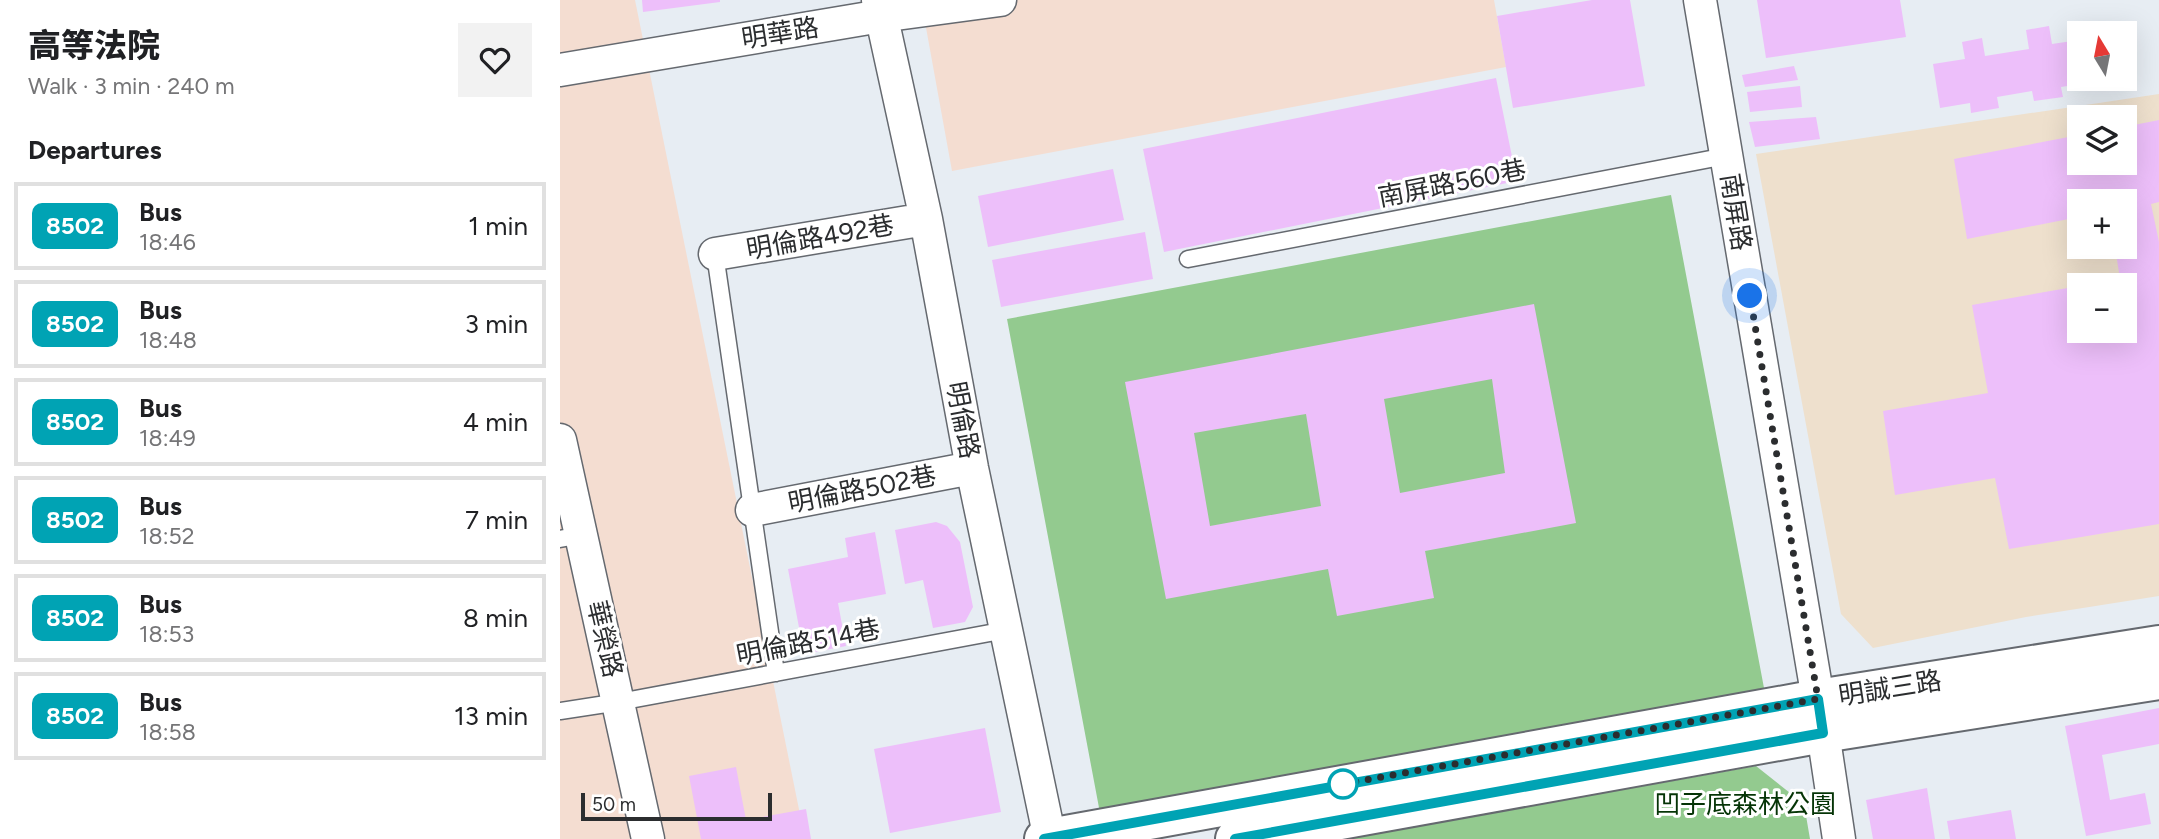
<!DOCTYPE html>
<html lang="en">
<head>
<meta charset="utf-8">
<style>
  body { margin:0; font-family:Figtree,"Noto Sans TC",sans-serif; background:#f2f2f2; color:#202124; height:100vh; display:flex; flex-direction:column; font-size:26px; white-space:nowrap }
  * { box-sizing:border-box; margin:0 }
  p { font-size:23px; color:#757577 }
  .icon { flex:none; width:38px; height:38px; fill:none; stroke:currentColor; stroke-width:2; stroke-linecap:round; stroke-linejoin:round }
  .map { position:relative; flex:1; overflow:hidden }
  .sheet { display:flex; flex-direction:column; background:#fff; width:560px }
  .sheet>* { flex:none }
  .badge { padding:0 14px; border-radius:10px; font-size:24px; line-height:46px }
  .needle { width:46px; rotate:350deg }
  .fabs { position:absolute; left:1507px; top:21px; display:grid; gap:14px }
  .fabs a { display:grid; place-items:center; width:70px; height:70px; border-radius:0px; background:#fff; box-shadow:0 7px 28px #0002; font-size:35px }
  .scale { position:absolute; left:21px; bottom:18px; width:191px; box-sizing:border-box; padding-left:7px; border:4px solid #2b2d2f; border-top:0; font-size:19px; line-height:24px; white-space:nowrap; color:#2b2d2f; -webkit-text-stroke:5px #fff; paint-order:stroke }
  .you { position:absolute; width:35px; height:35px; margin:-18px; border:5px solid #fff; border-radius:50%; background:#1a73e8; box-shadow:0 0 0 10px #1a73e833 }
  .map>.badge { position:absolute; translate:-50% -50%; box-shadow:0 0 0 4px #fff }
  h2 { padding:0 28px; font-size:26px; line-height:63px }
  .round { display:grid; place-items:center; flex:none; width:74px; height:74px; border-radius:0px; background:#f2f2f2 }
  .summary { display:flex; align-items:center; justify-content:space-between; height:119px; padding:0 28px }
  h1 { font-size:33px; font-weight:800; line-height:52px }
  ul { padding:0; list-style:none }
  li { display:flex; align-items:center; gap:21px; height:88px; margin:0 14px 10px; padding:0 14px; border:4px solid #e0e0e0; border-radius:0px }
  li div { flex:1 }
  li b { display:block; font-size:26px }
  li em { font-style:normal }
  li .badge { min-width:77px; font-weight:700; text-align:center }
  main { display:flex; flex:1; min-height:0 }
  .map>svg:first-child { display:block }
  .commercial { fill:#f4ddd1 }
  .education { fill:#eee0cd; fill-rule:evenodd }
  .green { fill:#93ca8f }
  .building { fill:#edbffa; fill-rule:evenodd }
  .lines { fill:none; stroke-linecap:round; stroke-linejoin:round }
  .service-casing { stroke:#65696f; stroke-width:19 }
  .minor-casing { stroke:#65696f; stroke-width:35 }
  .tertiary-casing { stroke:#65696f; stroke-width:42 }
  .service { stroke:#fff; stroke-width:16 }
  .minor { stroke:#fff; stroke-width:32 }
  .tertiary { stroke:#fff; stroke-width:38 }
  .line-casing { stroke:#fff; stroke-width:16 }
  .line { stroke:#00a3b4; stroke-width:10 }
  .walk { stroke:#2b2d2f; stroke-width:7; stroke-dasharray:0 12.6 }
  .stop-dot { fill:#fff; stroke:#00a3b4; stroke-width:3.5 }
  .labels { text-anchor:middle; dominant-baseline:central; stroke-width:6; stroke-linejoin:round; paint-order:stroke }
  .street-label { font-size:26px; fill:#2b2d2f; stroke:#fff }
  .park-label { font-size:26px; fill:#053406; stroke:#fff }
</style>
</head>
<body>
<main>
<section class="sheet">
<div class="summary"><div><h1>高等法院</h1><p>Walk · 3 min · 240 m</p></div><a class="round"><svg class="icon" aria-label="heart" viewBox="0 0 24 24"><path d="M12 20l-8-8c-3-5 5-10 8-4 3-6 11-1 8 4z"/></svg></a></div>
<h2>Departures</h2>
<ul>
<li><span class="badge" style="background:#00a3b4;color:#fff">8502</span><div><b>Bus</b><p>18:46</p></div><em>1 min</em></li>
<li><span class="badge" style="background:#00a3b4;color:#fff">8502</span><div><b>Bus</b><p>18:48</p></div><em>3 min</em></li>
<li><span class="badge" style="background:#00a3b4;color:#fff">8502</span><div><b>Bus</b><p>18:49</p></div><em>4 min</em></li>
<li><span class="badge" style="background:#00a3b4;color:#fff">8502</span><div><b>Bus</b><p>18:52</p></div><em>7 min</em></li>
<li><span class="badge" style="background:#00a3b4;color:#fff">8502</span><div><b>Bus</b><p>18:53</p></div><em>8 min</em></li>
<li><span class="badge" style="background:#00a3b4;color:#fff">8502</span><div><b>Bus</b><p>18:58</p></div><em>13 min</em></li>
</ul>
</section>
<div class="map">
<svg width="1599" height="839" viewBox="0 0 1599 839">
  <rect width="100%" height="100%" fill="#e7edf3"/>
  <path class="commercial" d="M 0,0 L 75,0 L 245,839 L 0,839 Z
    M 361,0 L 934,0 L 946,67 L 392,171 Z"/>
  <path class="education" d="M 1599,94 L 1599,596 L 1466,617 L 1313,648 L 1281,614 L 1196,154 ZM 1519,117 L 1564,117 L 1564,163 L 1519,163 ZM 1519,201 L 1564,201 L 1564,247 L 1519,247 ZM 1519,285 L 1564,285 L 1564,331 L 1519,331 Z"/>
  <path class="green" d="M 1111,195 L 1204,688 L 540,813 L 447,319 Z
    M 1196,766 L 1244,804 L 1250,839 L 785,839 Z"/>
  <path class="building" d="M 82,0 L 160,0 L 160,2 L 83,12 Z
    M 1032,0 L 1070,0 L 1085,86 L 953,108 L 937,16 Z
    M 1197,0 L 1340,0 L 1346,37 L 1206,58 Z
    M 1489,26 L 1492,44 L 1519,40 L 1519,79 L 1546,80 L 1501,87 L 1503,97 L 1474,101 L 1472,91 L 1437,97 L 1439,108 L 1411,113 L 1410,103 L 1380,108 L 1373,64 L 1405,59 L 1402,42 L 1422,38 L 1425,56 L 1469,49 L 1466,30 Z
    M 1234,66 L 1238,80 L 1185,87 L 1182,75 Z
    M 936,78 L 957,181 L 604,252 L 583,149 Z
    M 1240,86 L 1242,107 L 1190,112 L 1187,92 Z
    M 1256,117 L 1260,139 L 1195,147 L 1189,122 Z
    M 1599,120 L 1599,202 L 1591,204 L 1599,242 L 1599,524 L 1449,549 L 1435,478 L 1335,495 L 1323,411 L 1428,393 L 1412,305 L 1519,286 L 1519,331 L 1564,331 L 1564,285 L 1530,284 L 1560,279 L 1555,247 L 1564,247 L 1564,201 L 1519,201 L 1519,217 L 1407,239 L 1394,159 L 1519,135 L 1519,163 L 1564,163 L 1564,127 Z
    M 553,169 L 564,220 L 428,247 L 418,196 Z
    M 585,232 L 593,279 L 441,307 L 432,260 Z
    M 974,304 L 1016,523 L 865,551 L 874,598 L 777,616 L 768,569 L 606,599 L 565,382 ZM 932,379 L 945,473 L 840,493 L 824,399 ZM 746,414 L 761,506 L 650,526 L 634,433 Z
    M 376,522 L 387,526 L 400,542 L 413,607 L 405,622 L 373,628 L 363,580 L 345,584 L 335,530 Z
    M 315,532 L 326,594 L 278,603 L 286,646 L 244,654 L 228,569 L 288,557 L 285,538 Z
    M 1599,708 L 1599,744 L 1542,755 L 1550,800 L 1585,793 L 1591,824 L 1526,836 L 1505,726 Z
    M 425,728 L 441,812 L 330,833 L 314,749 Z
    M 176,767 L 186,820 L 246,809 L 251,839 L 141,839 L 129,776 Z
    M 1367,788 L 1375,839 L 1313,839 L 1306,800 Z
    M 1451,810 L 1456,839 L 1390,839 L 1387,821 Z"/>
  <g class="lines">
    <g class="service-casing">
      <path id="service" d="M 155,254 L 216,673
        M 628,259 L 1166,156
        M 0,539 L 22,535
        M 0,711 L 59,702 L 446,630"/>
    </g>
    <g class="minor-casing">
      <path id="minor" d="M 318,0 L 366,219 L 412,468 L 490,839
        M 1140,0 L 1258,699 L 1279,839
        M 0,70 L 321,16 L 440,0
        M 155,254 L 366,219
        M 0,440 L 88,839
        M 192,510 L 412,468"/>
    </g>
    <g class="tertiary-casing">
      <path id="tertiary" d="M 484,839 L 1258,699 L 1599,645
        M 675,839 L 1263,733 L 1599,680"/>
    </g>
    <use href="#service" class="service"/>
    <use href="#minor" class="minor"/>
    <use href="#tertiary" class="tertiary"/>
  </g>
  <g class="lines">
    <g class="line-casing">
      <path id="line" d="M 484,839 L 1258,699 L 1263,733 L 675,839"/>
    </g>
    <use href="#line" class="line"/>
    <path class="walk" d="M 783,784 L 777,785 L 1258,699 L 1190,296"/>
  </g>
  <circle class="stop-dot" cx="783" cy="784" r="14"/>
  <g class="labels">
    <g class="street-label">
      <text transform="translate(220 33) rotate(-9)">明華路</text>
      <text transform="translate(892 183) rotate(-11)">南屏路560巷</text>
      <text transform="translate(1176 212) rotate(81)">南屏路</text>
      <text transform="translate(260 237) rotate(-10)">明倫路492巷</text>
      <text transform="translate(403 420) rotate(79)">明倫路</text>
      <text transform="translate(302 489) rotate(-11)">明倫路502巷</text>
      <text transform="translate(45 639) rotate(77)">華榮路</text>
      <text transform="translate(248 642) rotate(-11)">明倫路514巷</text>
      <text transform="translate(1330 688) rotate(-9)">明誠三路</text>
    </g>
    <g class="park-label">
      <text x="1185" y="804">凹子底森林公園</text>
    </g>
  </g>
</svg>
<div class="fabs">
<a><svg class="needle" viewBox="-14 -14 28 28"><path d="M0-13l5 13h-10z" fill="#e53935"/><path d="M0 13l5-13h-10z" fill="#757577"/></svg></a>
<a><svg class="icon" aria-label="layers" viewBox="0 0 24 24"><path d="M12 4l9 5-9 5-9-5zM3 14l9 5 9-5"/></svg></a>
<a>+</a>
<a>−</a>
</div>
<div class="scale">50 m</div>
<div class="you" style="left:1190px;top:296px"></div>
</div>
</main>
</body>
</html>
